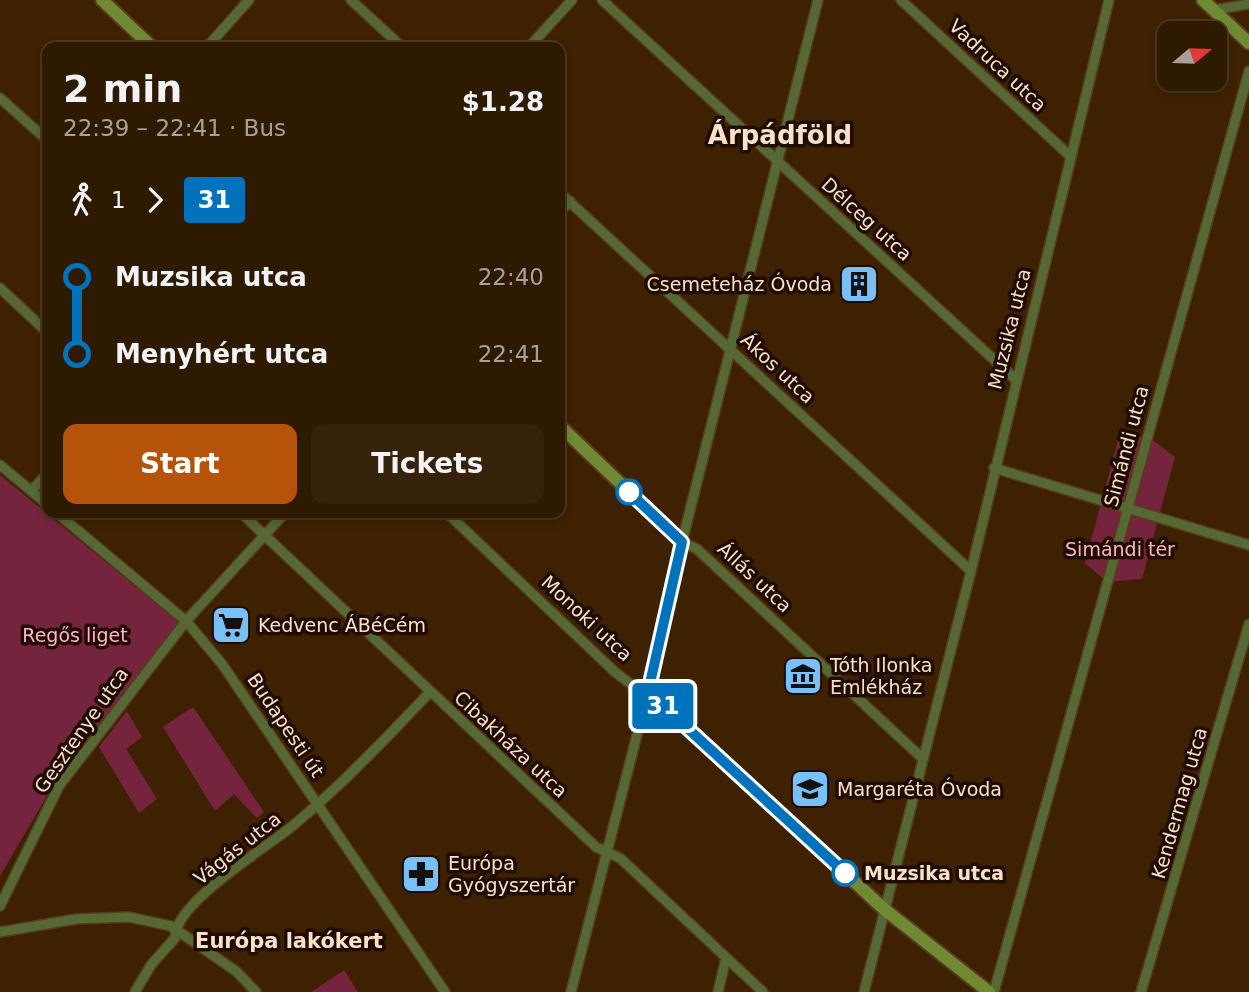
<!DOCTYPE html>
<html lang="en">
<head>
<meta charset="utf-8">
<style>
  body { margin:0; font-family:"DejaVu Sans",sans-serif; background:#36220b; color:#f1f3f6; height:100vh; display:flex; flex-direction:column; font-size:26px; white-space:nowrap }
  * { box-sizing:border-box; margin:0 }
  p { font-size:23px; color:#a7a099 }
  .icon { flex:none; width:38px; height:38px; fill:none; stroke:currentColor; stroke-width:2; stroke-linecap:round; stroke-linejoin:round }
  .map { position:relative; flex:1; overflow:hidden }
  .sheet { position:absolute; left:42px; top:42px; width:523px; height:476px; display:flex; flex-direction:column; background:#2e1901; border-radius:14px; box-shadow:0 4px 10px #0003,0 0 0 2px #493823 }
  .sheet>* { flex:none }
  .badge { padding:0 14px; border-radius:5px; font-size:24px; line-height:46px }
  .needle { width:46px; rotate:71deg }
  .tools { position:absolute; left:1157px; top:21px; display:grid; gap:14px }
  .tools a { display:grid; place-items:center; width:70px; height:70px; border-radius:14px; background:#2e1901; box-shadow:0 4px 10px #0003,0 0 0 2px #493823; font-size:35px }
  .map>.badge { position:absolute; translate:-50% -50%; box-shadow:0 0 0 4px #fff }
  .legs { display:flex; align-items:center; gap:10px; height:77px; padding:0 21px; font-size:23px }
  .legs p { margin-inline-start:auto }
  .overview { display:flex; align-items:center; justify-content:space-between; height:119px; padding:0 21px }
  h1 { font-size:38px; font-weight:700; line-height:52px }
  .primary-button { display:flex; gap:14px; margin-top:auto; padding:14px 21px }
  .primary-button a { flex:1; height:80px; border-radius:14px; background:#b45309; color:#fff; font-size:28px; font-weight:700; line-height:80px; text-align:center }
  .primary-button a+a { background:#36220b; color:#f1f3f6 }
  ul { padding:0 21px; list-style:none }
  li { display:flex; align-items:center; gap:24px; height:77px; font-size:26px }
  li i { display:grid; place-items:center; width:10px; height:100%; margin:0 9px; background:currentColor }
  li i::after { content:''; width:18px; height:18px; margin:-9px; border:5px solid; border-radius:50%; background:#2e1901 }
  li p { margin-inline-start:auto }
  li:first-child i { background:linear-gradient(#0000 50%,currentColor 0) }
  li:last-child i { background:linear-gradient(currentColor 50%,#0000 0) }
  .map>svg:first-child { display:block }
  .green { fill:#75243e }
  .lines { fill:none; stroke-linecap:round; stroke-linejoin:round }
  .street-casing { stroke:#583c1d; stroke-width:12 }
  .secondary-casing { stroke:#583c1d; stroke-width:16 }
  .street { stroke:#566833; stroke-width:9 }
  .secondary { stroke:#6f8a32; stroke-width:12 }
  .line-1-casing { stroke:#fff; stroke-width:16 }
  .line-1 { stroke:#0072bc; stroke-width:10 }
  .stop-1-dot { fill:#fff; stroke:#0072bc; stroke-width:3.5 }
  .labels { text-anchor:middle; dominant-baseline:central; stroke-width:7; stroke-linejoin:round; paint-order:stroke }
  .street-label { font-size:19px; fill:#fae1ca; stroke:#210b00 }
  .poi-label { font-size:19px; fill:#fae1ca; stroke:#210b00; text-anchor:start }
  .park-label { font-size:19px; fill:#ffb5c6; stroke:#210b00 }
  .stop-label { font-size:19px; font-weight:bold; fill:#fae1ca; stroke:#210b00; text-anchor:start }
  .neighbourhood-label { font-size:21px; font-weight:bold; fill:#fae1ca; stroke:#210b00 }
  .district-label { font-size:26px; font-weight:bold; fill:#fae1ca; stroke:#210b00 }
</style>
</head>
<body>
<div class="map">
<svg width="1249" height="992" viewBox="0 0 1249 992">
  <rect width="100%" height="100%" fill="#3e2101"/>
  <path class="green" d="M 1147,436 L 1175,457 L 1142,579 L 1107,582 L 1085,563 L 1118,440 Z
    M 0,475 L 180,623 L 54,784 L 0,876 Z
    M 193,707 L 264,812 L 257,818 L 234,794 L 215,811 L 163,727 Z
    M 127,711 L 142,737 L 126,749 L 157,799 L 139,813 L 99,747 Z
    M 344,970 L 358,992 L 311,992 Z"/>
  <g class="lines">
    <g class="street-casing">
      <path id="street" d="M 351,0 L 402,47
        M 602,0 L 1015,379
        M 818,0 L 682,542 L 697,549 L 922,758
        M 901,0 L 1070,156
        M 1214,10 L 1249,4
        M 207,47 L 249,0
        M 529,47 L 572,0
        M 0,98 L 47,140
        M 560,193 L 971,571
        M 560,212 L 570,201
        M 0,288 L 47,332
        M 0,465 L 47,504
        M 994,468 L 1249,545
        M 31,491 L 47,474
        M 57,513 L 186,621 L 222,664 L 445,992
        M 241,513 L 596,847 L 620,858 L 763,992
        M 447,513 L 615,672 L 636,688 L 648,692 L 571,992
        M 0,906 L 59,786 L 186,621 L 285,513
        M 0,932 L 76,919 L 129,917 L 171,926 L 237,972 L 256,992
        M 135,992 L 151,965 L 175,938 C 173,903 271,845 296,823 C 344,783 387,737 430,692
        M 718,992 L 726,958
        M 864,992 L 971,571 L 1109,0
        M 994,992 L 1249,71
        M 1141,992 L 1249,624"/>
    </g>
    <g class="secondary-casing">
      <path id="secondary" d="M 102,0 L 152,47
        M 1203,0 L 1249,43
        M 560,426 L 682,542 L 648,692 L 884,909 L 989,992"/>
    </g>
    <use href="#street" class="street"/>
    <use href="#secondary" class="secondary"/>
  </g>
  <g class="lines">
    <g class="line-1-casing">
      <path id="line-1" d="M 629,492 L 682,542 L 648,692 L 845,873"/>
    </g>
    <use href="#line-1" class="line-1"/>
  </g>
  <defs>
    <g id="building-square" transform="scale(2.0125)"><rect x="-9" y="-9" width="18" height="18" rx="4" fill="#79bff8" stroke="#210b00"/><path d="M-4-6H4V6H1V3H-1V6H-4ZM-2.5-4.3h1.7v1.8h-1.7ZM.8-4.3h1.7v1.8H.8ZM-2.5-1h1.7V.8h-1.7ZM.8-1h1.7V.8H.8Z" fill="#111"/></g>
    <g id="supermarket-square" transform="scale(2.0125)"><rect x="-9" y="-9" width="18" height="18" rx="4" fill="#79bff8" stroke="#210b00"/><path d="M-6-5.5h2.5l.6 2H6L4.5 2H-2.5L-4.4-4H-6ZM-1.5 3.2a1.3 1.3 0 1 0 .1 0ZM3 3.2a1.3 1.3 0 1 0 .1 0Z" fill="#111"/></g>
    <g id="museum-square" transform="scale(2.0125)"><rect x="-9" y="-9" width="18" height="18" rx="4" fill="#79bff8" stroke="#210b00"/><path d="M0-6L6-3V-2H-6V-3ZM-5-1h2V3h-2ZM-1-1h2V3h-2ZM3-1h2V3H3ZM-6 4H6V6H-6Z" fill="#111"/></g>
    <g id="school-square" transform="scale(2.0125)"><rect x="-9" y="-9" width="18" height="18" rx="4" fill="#79bff8" stroke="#210b00"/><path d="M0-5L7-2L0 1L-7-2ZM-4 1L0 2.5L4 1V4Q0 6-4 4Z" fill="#111"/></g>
    <g id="pharmacy-square" transform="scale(2.0125)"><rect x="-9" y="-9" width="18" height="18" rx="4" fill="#79bff8" stroke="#210b00"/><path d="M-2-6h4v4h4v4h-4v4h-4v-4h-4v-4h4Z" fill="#111"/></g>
  </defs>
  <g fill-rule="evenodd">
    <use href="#building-square" x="859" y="284"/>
    <use href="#supermarket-square" x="231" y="625"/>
    <use href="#museum-square" x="803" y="676"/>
    <use href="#school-square" x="810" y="789"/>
    <use href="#pharmacy-square" x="421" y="874"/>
  </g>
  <g class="stop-1-dot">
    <circle cx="629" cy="492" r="12"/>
    <circle cx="845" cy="873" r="12"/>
  </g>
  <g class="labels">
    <g class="street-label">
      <text transform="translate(998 65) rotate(43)">Vadruca utca</text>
      <text transform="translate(867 219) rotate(42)">Délceg utca</text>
      <text transform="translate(1009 329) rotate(-76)">Muzsika utca</text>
      <text transform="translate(778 368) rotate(43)">Ákos utca</text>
      <text transform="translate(1126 446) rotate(-75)">Simándi utca</text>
      <text transform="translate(755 577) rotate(43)">Állás utca</text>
      <text transform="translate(587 618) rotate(43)">Monoki utca</text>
      <text transform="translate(286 725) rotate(56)">Budapesti út</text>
      <text transform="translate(81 730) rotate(-55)">Gesztenye utca</text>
      <text transform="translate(511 744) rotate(43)">Cibakháza utca</text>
      <text transform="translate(1179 803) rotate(-74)">Kendermag utca</text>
      <text transform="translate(237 848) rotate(-38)">Vágás utca</text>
    </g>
    <g class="poi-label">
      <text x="832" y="284" text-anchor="end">Csemeteház Óvoda</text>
      <text x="258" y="625">Kedvenc ÁBéCém</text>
      <text x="830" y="665">Tóth Ilonka<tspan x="830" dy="22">Emlékház</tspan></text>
      <text x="837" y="789">Margaréta Óvoda</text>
      <text x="448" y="863">Európa<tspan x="448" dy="22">Gyógyszertár</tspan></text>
    </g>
    <g class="park-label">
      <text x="1120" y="549">Simándi tér</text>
      <text x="75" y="635">Regős liget</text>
    </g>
    <g class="stop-label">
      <text x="864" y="873">Muzsika utca</text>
    </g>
    <g class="neighbourhood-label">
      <text x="289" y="941">Európa lakókert</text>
    </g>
    <g class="district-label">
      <text x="780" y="135">Árpádföld</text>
    </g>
  </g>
</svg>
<div class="tools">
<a><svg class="needle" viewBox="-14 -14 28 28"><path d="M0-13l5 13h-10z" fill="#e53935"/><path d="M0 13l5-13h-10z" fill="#a7a099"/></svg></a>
</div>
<b class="badge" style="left:663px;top:706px;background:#0072bc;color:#fff">31</b>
<section class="sheet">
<div class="overview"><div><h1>2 min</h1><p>22:39 – 22:41 · Bus</p></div><b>$1.28</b></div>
<div class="legs"><svg class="icon" aria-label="walk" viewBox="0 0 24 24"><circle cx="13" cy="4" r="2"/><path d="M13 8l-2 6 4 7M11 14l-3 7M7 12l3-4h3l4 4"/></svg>1<svg class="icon" aria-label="forward" viewBox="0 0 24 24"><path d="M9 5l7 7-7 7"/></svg><b class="badge" style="background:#0072bc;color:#fff">31</b></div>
<ul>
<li><i style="color:#0072bc"></i><b>Muzsika utca</b><p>22:40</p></li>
<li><i style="color:#0072bc"></i><b>Menyhért utca</b><p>22:41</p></li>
</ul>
<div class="primary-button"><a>Start</a><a>Tickets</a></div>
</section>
</div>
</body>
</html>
